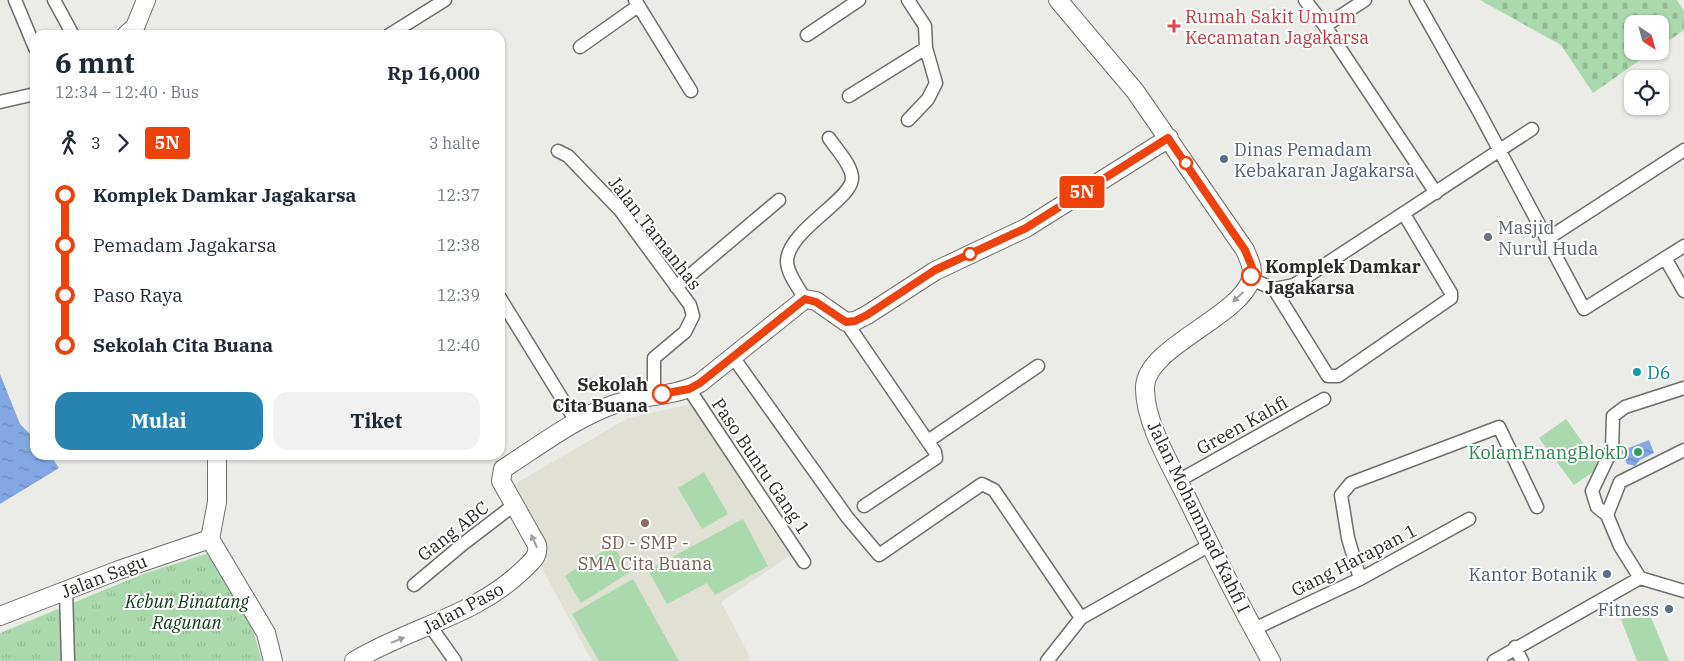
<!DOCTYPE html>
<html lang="id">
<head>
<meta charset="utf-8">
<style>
  body { margin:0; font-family:"IBM Plex Serif",serif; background:#f2f2f3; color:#1f2937; height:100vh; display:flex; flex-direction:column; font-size:19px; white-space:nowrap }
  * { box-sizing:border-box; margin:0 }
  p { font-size:16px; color:#747a83 }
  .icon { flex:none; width:28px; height:28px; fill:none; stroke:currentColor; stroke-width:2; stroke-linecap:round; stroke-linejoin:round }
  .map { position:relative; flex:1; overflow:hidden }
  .sheet { position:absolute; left:30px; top:30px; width:475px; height:430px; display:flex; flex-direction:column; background:#fff; border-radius:15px; box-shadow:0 1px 4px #0004 }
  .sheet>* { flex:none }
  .badge { padding:0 10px; border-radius:4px; font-size:18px; line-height:32px }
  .needle { width:32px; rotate:144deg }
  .controls { position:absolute; left:1624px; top:15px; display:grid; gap:10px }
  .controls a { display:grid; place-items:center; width:45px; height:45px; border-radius:10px; background:#fff; box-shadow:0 1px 4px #0004; font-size:25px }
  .map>.badge { position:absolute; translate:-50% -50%; box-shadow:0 0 0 2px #fff }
  .legs { display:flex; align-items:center; gap:8px; height:55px; padding:0 25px; font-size:16px }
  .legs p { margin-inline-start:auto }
  .head { display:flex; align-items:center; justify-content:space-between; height:85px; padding:0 25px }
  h1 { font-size:28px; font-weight:700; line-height:38px }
  .cta { display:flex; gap:10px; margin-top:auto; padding:10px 25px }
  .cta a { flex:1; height:58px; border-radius:15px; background:#2784b1; color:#fff; font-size:20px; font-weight:700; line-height:58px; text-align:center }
  .cta a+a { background:#f2f2f3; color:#1f2937 }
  ul { padding:0 25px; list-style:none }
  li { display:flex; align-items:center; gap:18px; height:50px; font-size:19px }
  li i { display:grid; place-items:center; width:8px; height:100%; margin:0 6px; background:currentColor }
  li i::after { content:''; width:12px; height:12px; margin:-6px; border:4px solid; border-radius:50%; background:#fff }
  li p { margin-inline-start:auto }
  li:first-child i { background:linear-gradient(#0000 50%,currentColor 0) }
  li:last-child i { background:linear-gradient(currentColor 50%,#0000 0) }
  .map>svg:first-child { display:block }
  .built { fill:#e1e0d5 }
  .grass { fill:#aad9ad }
  .cemetery { fill:url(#cemetery-stones) }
  .park { fill:url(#park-tufts) }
  .water { fill:url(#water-ripples) }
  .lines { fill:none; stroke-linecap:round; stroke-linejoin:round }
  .street-casing { stroke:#6e6e6a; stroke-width:15 }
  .secondary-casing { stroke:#6e6e6a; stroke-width:20 }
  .street { stroke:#fff; stroke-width:12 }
  .secondary { stroke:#fff; stroke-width:18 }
  .oneway { fill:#9f9f9f }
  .line-1-casing { stroke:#fff; stroke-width:11 }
  .line-1 { stroke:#ee420d; stroke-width:8 }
  .health-dot { fill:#e0444e; stroke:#fff; stroke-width:2 }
  .service-dot { fill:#5c6f8a; stroke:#fff; stroke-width:2 }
  .stop-1-dot { fill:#fff; stroke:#ee420d; stroke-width:2.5 }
  .worship-dot { fill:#6b7280; stroke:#fff; stroke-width:2 }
  .culture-dot { fill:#0f9aa8; stroke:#fff; stroke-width:2 }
  .leisure-dot { fill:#2e9e5b; stroke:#fff; stroke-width:2 }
  .education-dot { fill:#8d6e63; stroke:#fff; stroke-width:2 }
  .labels { text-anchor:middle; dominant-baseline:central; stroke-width:4; stroke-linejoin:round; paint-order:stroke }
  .health-label { font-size:18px; fill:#be3a42; stroke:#fff; text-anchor:start }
  .service-label { font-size:18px; fill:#4e5e75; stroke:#fff; text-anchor:end }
  .worship-label { font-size:18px; fill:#5b616d; stroke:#fff; text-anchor:start }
  .street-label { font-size:18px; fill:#2a2a29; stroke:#fff }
  .stop-label { font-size:18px; font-weight:bold; fill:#2a2a29; stroke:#fff; text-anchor:start }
  .culture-label { font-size:18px; fill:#0d838f; stroke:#fff; text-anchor:start }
  .leisure-label { font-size:18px; fill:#27864d; stroke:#fff; text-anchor:end }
  .education-label { font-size:18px; fill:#785e54; stroke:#fff }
  .park-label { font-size:18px; font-style:italic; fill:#0c3714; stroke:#fff }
</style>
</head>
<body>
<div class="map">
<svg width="1684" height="661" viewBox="0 0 1684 661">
  <defs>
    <pattern id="cemetery-stones" width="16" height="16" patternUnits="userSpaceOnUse" patternTransform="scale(1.25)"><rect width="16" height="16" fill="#aad9ad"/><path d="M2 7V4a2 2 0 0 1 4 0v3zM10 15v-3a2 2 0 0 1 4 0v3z" fill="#92ba95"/></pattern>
    <pattern id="park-tufts" width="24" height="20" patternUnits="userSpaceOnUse" patternTransform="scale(1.25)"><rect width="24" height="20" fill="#aad9ad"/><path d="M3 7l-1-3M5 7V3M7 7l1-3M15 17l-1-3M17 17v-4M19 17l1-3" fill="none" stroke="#92ba95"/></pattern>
    <pattern id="water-ripples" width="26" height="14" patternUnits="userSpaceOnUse" patternTransform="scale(1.25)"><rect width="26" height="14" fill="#82a7e3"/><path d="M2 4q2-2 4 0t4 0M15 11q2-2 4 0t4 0" fill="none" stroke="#6b88b8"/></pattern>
  </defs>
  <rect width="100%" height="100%" fill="#ebebe7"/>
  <path class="built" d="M 691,404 L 792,554 L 721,602 L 751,659 L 747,661 L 592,661 L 501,492 L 628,418 Z"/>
  <path class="grass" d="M 1566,419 L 1600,467 L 1574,485 L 1539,438 Z
    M 704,472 L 728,514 L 702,529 L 678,488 Z
    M 743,519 L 768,566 L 715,595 L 707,583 L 667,604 L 648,570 Z
    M 613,545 L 630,572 L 581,603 L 565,576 Z
    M 633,579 L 679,661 L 599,661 L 572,614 Z
    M 1650,615 L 1669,661 L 1637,661 L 1621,619 Z"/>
  <path class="cemetery" d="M 1480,0 L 1677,0 L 1684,11 L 1684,30 L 1660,47 L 1660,24 L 1632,24 L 1632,51 L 1653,51 L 1593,93 L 1561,45 Z"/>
  <path class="park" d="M 209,553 L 250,620 L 262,661 L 0,661 L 0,633 L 143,574 Z"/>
  <path class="water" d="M 0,374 L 20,424 L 35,439 L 35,455 L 50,455 L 59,468 L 0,504 Z
    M 1649,440 L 1654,453 L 1640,460 L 1635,466 L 1627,464 L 1621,451 Z"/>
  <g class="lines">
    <g class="street-casing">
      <path id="street" d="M 15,0 L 35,48
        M 54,0 L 73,35
        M 635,0 L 691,91
        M 1305,0 L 1325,26 L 1436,193
        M 1416,0 L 1478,110 L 1584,309 L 1684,246
        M 1325,26 L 1365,0
        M 389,35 L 445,0
        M 807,35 L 859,0
        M 580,47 L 638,6
        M 849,96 L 926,48
        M 0,102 L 35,94
        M 908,120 L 928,99 L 936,83 L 926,48 L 925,26 L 908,0
        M 558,151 L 568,156 L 620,210 L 690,305 L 693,316 L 685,332 L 654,358 L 654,396
        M 1547,239 L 1684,150
        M 1665,258 L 1684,291
        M 1251,279 L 1274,289 L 1294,285 L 1532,129
        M 676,287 L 779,200
        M 1274,289 L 1328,376 L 1338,376 L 1451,298 L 1451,293 L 1404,214
        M 500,298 L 577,423
        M 805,299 C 799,288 787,274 787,261 C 788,230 853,199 852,178 C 852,165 836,149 829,138
        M 846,322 L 935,452 L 936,458 L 864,506
        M 733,357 L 847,517 L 879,555 L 982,484 L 994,490 L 1081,618
        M 689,389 L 804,562
        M 928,441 L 1038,366
        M 1178,481 L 1324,399
        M 1607,515 L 1620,482 L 1684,450
        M 1640,578 L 1620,546 L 1607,515 L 1597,507 L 1592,491 L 1612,449 L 1613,416 L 1625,407 L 1684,388
        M 1360,579 L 1348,538 L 1341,495 L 1351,483 L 1499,427 L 1537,507
        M 414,585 L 463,544 L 514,505
        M 66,590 L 68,661
        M 431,627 L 455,661
        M 1254,629 L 1360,579 L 1469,519
        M 1515,647 L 1522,661
        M 1047,661 L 1081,618 L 1210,545
        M 1494,661 L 1640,578 L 1684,591"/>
    </g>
    <g class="secondary-casing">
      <path id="secondary" d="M 1058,0 L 1135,91 L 1245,250 C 1249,260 1254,268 1251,279 C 1240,317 1146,347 1145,387 C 1144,421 1171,466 1186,496 C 1213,552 1241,607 1271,661
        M 126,35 L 135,27 L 146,0
        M 210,539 L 266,633 L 273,661
        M 210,539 L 217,502 L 217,455
        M 0,616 L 119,570 L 210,539
        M 354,661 C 410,627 474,617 523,570 C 531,562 539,557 537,545 L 501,481 L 503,469 C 539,446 575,418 615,404 C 643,395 675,397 700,383 L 805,299 L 816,301 L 846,322 L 855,321 L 867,315 L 935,271 L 1026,228 L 1169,138"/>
    </g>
    <use href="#street" class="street"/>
    <use href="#secondary" class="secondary"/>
  </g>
  <defs><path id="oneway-solid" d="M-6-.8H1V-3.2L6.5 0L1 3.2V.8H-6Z" transform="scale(1.25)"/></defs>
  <g class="oneway">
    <use href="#oneway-solid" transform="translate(1238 297) rotate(137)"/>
    <use href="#oneway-solid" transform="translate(534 541) rotate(-115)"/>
    <use href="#oneway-solid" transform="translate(398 640) rotate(-22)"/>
  </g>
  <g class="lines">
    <g class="line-1-casing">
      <path id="line-1" d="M 662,394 L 689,389 L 700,383 L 805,299 L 816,302 L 846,322 L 855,321 L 867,315 L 935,270 L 1026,228 L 1168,138 L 1245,250 L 1252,267 L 1251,276"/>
    </g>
    <use href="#line-1" class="line-1"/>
  </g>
  <path class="health-dot" d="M1171.5 18.5h5v5h5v5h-5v5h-5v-5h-5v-5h5z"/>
  <g class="service-dot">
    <circle cx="1224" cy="159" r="5"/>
    <circle cx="1607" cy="574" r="5"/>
    <circle cx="1669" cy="609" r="5"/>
  </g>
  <g class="stop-1-dot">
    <circle cx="1186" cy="163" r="6"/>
    <circle cx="970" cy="254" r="6"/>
    <circle cx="1251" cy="276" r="9"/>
    <circle cx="662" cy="394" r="9"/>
  </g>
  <circle class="worship-dot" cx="1488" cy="237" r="5"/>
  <circle class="culture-dot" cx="1637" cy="372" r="5"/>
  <circle class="leisure-dot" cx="1638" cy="452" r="5"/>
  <circle class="education-dot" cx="645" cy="523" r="5"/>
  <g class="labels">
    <g class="health-label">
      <text x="1185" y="16">Rumah Sakit Umum<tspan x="1185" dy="21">Kecamatan Jagakarsa</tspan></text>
    </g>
    <g class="service-label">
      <text x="1234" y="149" text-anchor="start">Dinas Pemadam<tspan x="1234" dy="21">Kebakaran Jagakarsa</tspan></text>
      <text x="1597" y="574">Kantor Botanik</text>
      <text x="1659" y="609">Fitness</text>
    </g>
    <g class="worship-label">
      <text x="1498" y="227">Masjid<tspan x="1498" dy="21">Nurul Huda</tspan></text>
    </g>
    <g class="street-label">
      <text transform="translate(655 233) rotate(52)">Jalan Tamanhas</text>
      <text transform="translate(1242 425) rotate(-29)">Green Kahfi</text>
      <text transform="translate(761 466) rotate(56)">Paso Buntu Gang 1</text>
      <text transform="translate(1199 517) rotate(64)">Jalan Mohammad Kahfi I</text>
      <text transform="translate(453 531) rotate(-38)">Gang ABC</text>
      <text transform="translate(1354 560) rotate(-27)">Gang Harapan 1</text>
      <text transform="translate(104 576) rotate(-21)">Jalan Sagu</text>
      <text transform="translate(463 608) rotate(-28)">Jalan Paso</text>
    </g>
    <g class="stop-label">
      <text x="1265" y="266">Komplek Damkar<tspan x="1265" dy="21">Jagakarsa</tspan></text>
      <text x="648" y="384" text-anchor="end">Sekolah<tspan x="648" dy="21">Cita Buana</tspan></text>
    </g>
    <g class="culture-label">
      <text x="1647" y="372">D6</text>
    </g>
    <g class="leisure-label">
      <text x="1628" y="452">KolamEnangBlokD</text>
    </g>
    <g class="education-label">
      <text x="645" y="542">SD - SMP -<tspan x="645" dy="21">SMA Cita Buana</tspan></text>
    </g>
    <g class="park-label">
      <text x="187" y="601">Kebun Binatang<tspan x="187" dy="21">Ragunan</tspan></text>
    </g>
  </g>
</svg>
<div class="controls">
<a><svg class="needle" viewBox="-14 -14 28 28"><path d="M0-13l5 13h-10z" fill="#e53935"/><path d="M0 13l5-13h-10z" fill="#747a83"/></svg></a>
<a><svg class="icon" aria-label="locate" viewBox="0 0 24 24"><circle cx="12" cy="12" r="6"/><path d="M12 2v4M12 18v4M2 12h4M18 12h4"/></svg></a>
</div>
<b class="badge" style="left:1082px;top:192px;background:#ee420d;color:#fff">5N</b>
<section class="sheet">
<div class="head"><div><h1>6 mnt</h1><p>12:34 – 12:40 · Bus</p></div><b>Rp 16,000</b></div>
<div class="legs"><svg class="icon" aria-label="walk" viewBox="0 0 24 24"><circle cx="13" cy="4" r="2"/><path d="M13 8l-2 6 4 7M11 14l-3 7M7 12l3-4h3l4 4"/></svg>3<svg class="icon" aria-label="forward" viewBox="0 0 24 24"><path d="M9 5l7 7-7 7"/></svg><b class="badge" style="background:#ee420d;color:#fff">5N</b><p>3 halte</p></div>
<ul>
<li><i style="color:#ee420d"></i><b>Komplek Damkar Jagakarsa</b><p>12:37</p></li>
<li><i style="color:#ee420d"></i><span>Pemadam Jagakarsa</span><p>12:38</p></li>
<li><i style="color:#ee420d"></i><span>Paso Raya</span><p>12:39</p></li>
<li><i style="color:#ee420d"></i><b>Sekolah Cita Buana</b><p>12:40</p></li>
</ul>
<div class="cta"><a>Mulai</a><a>Tiket</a></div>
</section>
</div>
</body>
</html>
